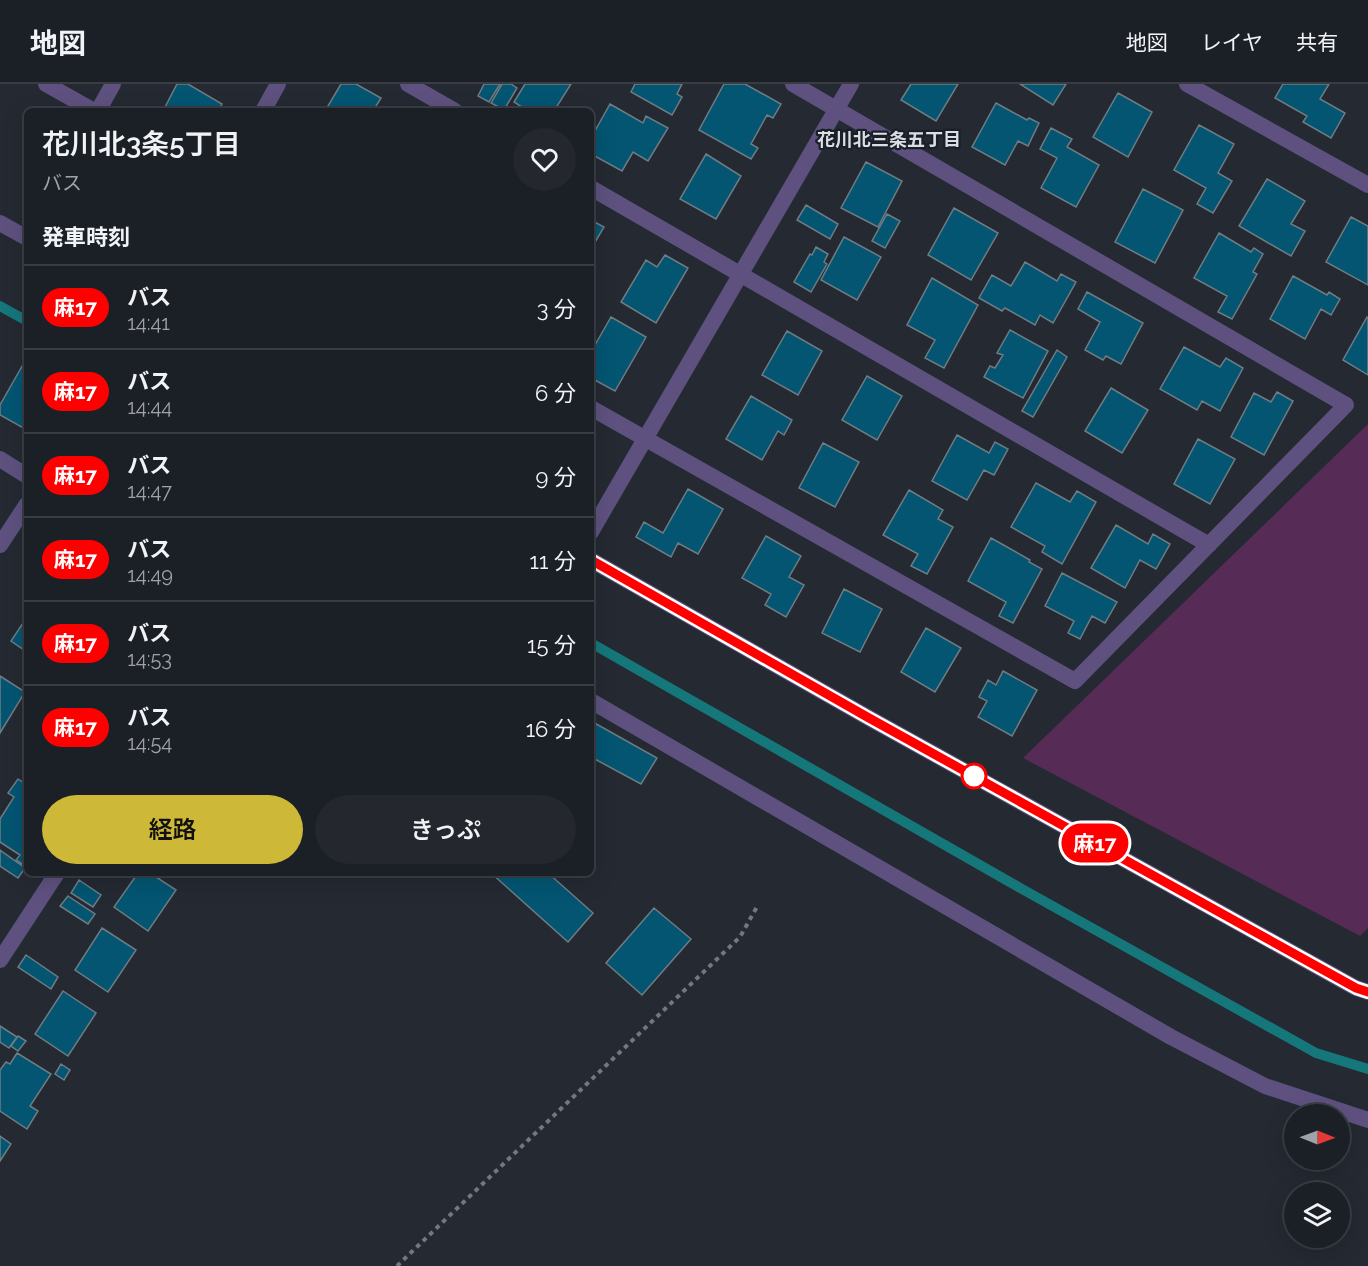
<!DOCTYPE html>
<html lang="ja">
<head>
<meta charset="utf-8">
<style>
  body { margin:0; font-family:Raleway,"Noto Sans JP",sans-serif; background:#24272e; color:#f1f3f6; height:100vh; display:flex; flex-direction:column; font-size:22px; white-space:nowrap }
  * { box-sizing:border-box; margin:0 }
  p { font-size:20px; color:#a0a2a7 }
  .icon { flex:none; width:33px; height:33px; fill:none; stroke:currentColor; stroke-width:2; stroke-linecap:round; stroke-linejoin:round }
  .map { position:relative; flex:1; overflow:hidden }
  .side { position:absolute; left:24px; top:24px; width:570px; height:768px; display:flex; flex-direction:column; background:#1b1f26; border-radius:9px; box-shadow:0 6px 24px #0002,0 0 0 2px #393d43 }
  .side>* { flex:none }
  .badge { padding:0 12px; border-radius:20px; font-size:21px; line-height:39px }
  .needle { width:39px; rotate:91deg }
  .fabs { position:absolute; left:1284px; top:1020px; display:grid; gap:12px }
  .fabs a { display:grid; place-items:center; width:66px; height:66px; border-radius:50%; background:#1b1f26; box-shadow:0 6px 24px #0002,0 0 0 2px #393d43; font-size:30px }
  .map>.badge { position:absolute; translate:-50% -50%; box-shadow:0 0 0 3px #fff }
  h2 { padding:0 18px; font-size:22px; line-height:54px }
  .round { display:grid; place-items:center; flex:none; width:63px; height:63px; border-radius:32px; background:#24272e }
  .overview { display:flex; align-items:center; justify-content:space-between; height:102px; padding:0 18px }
  h1 { font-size:28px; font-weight:600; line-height:45px }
  .primary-button { display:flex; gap:12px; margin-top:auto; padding:12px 18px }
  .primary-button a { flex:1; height:69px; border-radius:36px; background:#ceb837; color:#111; font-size:24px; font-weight:600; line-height:69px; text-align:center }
  .primary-button a+a { background:#24272e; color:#f1f3f6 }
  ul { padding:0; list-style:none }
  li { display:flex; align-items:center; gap:18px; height:84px; padding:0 18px; border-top:2px solid #393d43 }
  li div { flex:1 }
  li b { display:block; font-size:22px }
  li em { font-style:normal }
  li .badge { min-width:66px; font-weight:700; text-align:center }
  header { display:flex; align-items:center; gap:36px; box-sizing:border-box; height:84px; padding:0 30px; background:#1b1f26; border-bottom:2px solid #393d43 }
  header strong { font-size:28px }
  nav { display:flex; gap:33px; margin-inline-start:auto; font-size:21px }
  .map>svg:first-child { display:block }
  .green { fill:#562b55 }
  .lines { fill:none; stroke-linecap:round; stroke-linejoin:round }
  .stream { stroke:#15777a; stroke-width:10 }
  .building { fill:#035572; stroke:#6f7c83; stroke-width:1.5 }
  .path { stroke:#737780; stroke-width:4; stroke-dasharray:4.5 4.5; stroke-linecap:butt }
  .minor { stroke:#5e517f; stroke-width:16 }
  .tertiary { stroke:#5e517f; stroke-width:16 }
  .line-casing { stroke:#fff; stroke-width:14 }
  .line { stroke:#f00; stroke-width:9 }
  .stop-dot { fill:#fff; stroke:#f00; stroke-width:3 }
  .labels { text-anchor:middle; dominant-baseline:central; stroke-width:4.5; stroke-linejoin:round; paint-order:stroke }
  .neighbourhood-label { font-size:18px; font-weight:bold; fill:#dbdee5; stroke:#1a1f28 }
</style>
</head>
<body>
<header>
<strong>地図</strong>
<nav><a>地図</a><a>レイヤ</a><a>共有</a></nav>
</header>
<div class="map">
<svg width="1368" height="1182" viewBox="0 0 1368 1182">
  <rect width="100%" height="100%" fill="#242932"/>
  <path class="green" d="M 1368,340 L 1368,844 L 1360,852 L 1023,674 Z"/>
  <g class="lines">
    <path class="stream" d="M 0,222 L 27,237
      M 591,559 L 1022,805 L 1316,969 L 1368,985"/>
  </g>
  <path class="building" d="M 177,0 L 188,0 L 222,20 L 218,27 L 163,27 Z
    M 341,0 L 356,0 L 381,14 L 373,27 L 325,27 Z
    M 484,0 L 500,0 L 489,18 L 478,12 Z
    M 502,0 L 511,0 L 517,4 L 504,26 L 491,19 Z
    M 525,0 L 571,0 L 554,27 L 528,27 L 514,18 Z
    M 635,0 L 682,0 L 677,10 L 682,13 L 672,31 L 631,8 Z
    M 724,0 L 745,0 L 781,20 L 773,34 L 767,31 L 751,60 L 758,64 L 751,75 L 699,46 Z
    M 911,0 L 958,0 L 936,37 L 901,16 Z
    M 1020,0 L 1066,0 L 1053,21 Z
    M 1283,0 L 1329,0 L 1320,15 L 1345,29 L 1331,54 L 1303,38 L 1307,32 L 1275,14 Z
    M 1118,9 L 1152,28 L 1128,73 L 1093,53 Z
    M 996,19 L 1027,36 L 1029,34 L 1039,39 L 1028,62 L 1018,57 L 1005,81 L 972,63 Z
    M 610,20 L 643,39 L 646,32 L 668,44 L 648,77 L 633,68 L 622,87 L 591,70 L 591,54 Z
    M 1199,41 L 1234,60 L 1218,89 L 1232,97 L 1213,129 L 1197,120 L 1206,104 L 1174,86 Z
    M 1051,44 L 1072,55 L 1067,63 L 1099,81 L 1076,123 L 1041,104 L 1057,74 L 1040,65 Z
    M 706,70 L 741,92 L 716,135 L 680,115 Z
    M 866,78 L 902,97 L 878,143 L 841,124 Z
    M 1267,95 L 1305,117 L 1291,140 L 1305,147 L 1291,172 L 1239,142 Z
    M 1143,105 L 1183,126 L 1155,179 L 1115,158 Z
    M 806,121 L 838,140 L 830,155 L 797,136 Z
    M 954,124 L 998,149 L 971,196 L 928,171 Z
    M 887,130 L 900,137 L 885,164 L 872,157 Z
    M 1351,133 L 1368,142 L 1368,201 L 1326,178 Z
    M 591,136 L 604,143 L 591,165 Z
    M 1219,149 L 1251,168 L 1254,164 L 1263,170 L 1253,188 L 1257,190 L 1232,235 L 1218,228 L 1227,212 L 1194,194 Z
    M 844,153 L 881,173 L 857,216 L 821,196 Z
    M 816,163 L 828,170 L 824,178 L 827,180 L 811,208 L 794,198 L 810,170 L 812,171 Z
    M 665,171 L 688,184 L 656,239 L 621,218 L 646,176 L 657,183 Z
    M 1025,178 L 1057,197 L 1061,190 L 1076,198 L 1053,239 L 1040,231 L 1035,241 L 1005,224 L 1002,227 L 979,214 L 992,191 L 1011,202 Z
    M 1293,192 L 1327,211 L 1329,208 L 1340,215 L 1331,231 L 1321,225 L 1305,255 L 1270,235 Z
    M 932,194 L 978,221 L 944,284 L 925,274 L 935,256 L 907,241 Z
    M 1087,208 L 1143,239 L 1121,280 L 1106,272 L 1103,276 L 1085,266 L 1100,238 L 1078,225 Z
    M 611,233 L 646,253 L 615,307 L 591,294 L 591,268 Z
    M 1367,233 L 1368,234 L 1368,291 L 1343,276 Z
    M 1010,246 L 1048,267 L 1023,314 L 984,293 L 990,282 L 995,284 L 1003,271 L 997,269 Z
    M 787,247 L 822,267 L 798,311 L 762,291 Z
    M 1184,263 L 1220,283 L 1226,274 L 1243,284 L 1220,327 L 1202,317 L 1197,326 L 1160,305 Z
    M 1057,266 L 1067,273 L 1033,333 L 1022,327 Z
    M 25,277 L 27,278 L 27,346 L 0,331 L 0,321 Z
    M 867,292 L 902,312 L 877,356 L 842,336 Z
    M 1111,304 L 1148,326 L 1122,369 L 1085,347 Z
    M 1277,308 L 1293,317 L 1264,371 L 1231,353 L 1254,309 L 1271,318 Z
    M 751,312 L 792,336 L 784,351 L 778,347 L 762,376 L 726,355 Z
    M 957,351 L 989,369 L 995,358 L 1008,365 L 994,391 L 984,386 L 967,416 L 932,397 Z
    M 1198,355 L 1235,375 L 1210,420 L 1174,400 Z
    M 823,359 L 859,378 L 835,423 L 799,404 Z
    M 1036,399 L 1070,418 L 1077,407 L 1096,418 L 1062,480 L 1042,468 L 1045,462 L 1011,443 Z
    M 688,405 L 723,425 L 698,470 L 678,459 L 671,473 L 636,453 L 644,438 L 663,449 Z
    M 909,406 L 943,426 L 938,435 L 953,443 L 927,490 L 911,482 L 918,470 L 883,451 Z
    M 1116,441 L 1148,460 L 1153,450 L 1170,460 L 1156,485 L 1140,476 L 1125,504 L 1091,484 Z
    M 766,452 L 801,472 L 789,493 L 804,501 L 786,533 L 765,521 L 771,510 L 742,494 Z
    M 991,454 L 1030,476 L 1029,478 L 1042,485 L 1013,539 L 999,532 L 1006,518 L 968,497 Z
    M 1062,489 L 1117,518 L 1105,539 L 1092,532 L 1080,555 L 1068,549 L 1074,537 L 1045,522 Z
    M 844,505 L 882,525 L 860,568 L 822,549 Z
    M 27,533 L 27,568 L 11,557 Z
    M 926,544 L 961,564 L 935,608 L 901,588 Z
    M 1003,587 L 1037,606 L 1012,652 L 978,633 L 987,617 L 979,613 L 988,596 L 996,601 Z
    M 0,592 L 25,608 L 0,649 Z
    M 591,637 L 657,674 L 641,700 L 591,673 Z
    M 18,695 L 27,701 L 27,783 L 16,776 L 20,771 L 0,758 L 0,735 L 14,713 L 8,709 Z
    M 0,766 L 25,784 L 18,794 L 0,782 Z
    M 138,789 L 150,789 L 176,806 L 148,847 L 114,823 Z
    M 491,789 L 548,789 L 593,829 L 568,858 Z
    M 79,796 L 101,811 L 93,823 L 71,809 Z
    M 68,812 L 95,830 L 88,840 L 60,822 Z
    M 654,824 L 691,855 L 642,911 L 606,879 Z
    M 102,844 L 136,866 L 108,908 L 75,886 Z
    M 26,871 L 58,893 L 51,905 L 18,883 Z
    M 63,907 L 96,929 L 68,972 L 35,950 Z
    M 0,942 L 17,953 L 9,964 L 0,958 Z
    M 18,952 L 26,957 L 18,967 L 11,962 Z
    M 17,969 L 51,990 L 30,1022 L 38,1027 L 27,1045 L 0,1027 L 0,986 L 6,978 L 10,980 Z
    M 61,980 L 70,986 L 64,996 L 55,990 Z
    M 0,1052 L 11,1060 L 0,1077 Z"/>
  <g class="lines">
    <path class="path" d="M 397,1182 L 740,853 L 758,821"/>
    <path class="minor" d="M 46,0 L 94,27
      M 408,0 L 455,27
      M 1187,0 L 1368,101
      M 98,27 L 113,0
      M 263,27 L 278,0
      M 591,104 L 1209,461
      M 591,324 L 1075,597 L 1346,321 L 793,0
      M 0,375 L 27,392
      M 591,448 L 851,0
      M 0,461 L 27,420
      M 591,617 L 1171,953 L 1265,1002 L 1368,1036
      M 0,876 L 57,789"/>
    <path class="tertiary" d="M 0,139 L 27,154
      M 591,476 L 869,634 L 1356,904 L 1368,908"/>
  </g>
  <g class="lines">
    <g class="line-casing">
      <path id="line" d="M 591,476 L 869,634 L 1356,904 L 1368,908"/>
    </g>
    <use href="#line" class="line"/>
  </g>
  <circle class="stop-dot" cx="974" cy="692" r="12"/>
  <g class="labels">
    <g class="neighbourhood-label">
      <text x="889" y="55">花川北三条五丁目</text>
    </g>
  </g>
</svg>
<div class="fabs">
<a><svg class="needle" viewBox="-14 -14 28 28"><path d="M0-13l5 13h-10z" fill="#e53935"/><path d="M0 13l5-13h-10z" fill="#a0a2a7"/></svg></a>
<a><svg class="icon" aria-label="layers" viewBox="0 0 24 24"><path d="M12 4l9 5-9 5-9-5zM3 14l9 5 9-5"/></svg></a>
</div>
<b class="badge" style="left:1095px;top:759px;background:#f00;color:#fff">麻17</b>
<section class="side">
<div class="overview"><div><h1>花川北3条5丁目</h1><p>バス</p></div><a class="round"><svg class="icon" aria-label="heart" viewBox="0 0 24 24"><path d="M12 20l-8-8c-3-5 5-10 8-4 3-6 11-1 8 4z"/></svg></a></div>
<h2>発車時刻</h2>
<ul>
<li><span class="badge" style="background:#f00;color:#fff">麻17</span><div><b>バス</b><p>14:41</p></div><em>3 分</em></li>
<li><span class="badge" style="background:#f00;color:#fff">麻17</span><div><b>バス</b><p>14:44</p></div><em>6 分</em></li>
<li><span class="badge" style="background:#f00;color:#fff">麻17</span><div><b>バス</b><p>14:47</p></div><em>9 分</em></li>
<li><span class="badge" style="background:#f00;color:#fff">麻17</span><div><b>バス</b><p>14:49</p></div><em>11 分</em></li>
<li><span class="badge" style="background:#f00;color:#fff">麻17</span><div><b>バス</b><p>14:53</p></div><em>15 分</em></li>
<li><span class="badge" style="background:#f00;color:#fff">麻17</span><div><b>バス</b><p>14:54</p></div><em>16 分</em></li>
</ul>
<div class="primary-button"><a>経路</a><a>きっぷ</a></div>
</section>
</div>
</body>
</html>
